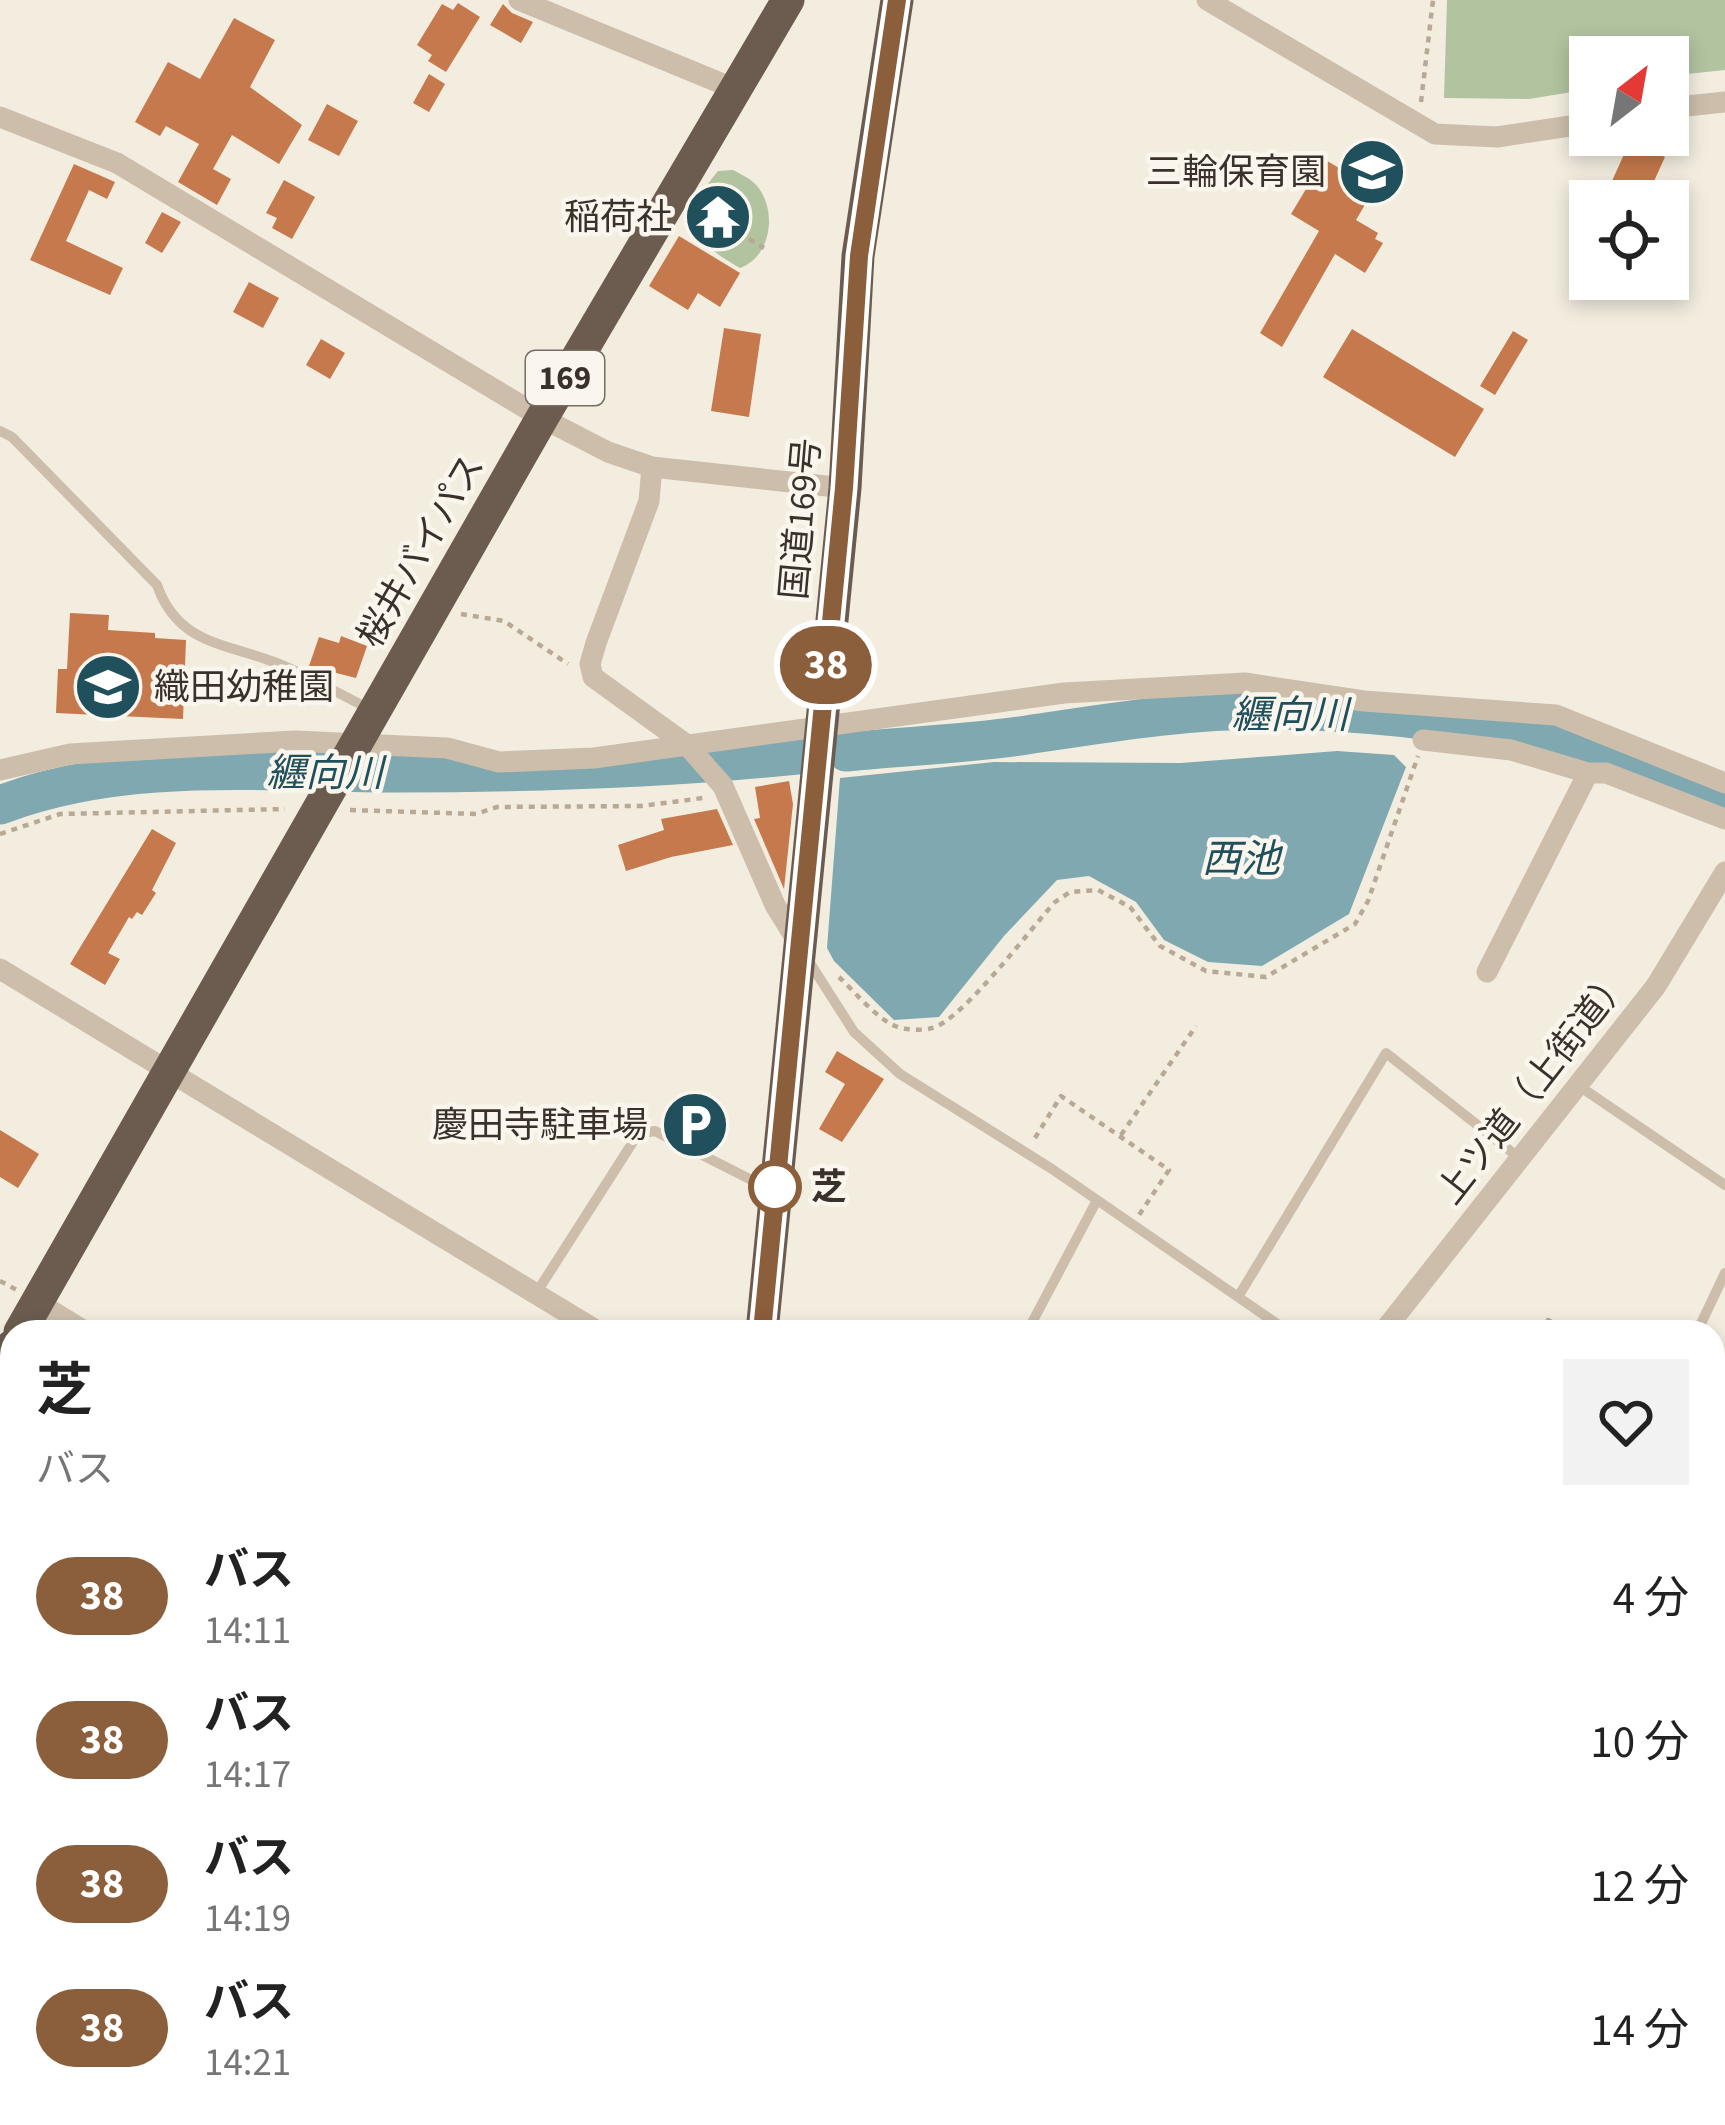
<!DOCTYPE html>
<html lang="ja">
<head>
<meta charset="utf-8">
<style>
  body { margin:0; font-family:"Source Sans 3","Noto Sans JP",sans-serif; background:#f2f2f2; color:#222; height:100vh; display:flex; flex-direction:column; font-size:45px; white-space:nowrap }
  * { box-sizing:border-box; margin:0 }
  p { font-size:39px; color:#767676 }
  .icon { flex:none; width:66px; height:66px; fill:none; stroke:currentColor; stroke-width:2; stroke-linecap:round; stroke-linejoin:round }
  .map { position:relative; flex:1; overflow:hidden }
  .sheet { position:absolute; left:0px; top:1320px; width:1725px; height:807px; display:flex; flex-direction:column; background:#fff; border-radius:36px 36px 0 0; box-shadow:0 6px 18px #0003 }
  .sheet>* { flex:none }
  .badge { padding:0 24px; border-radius:39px; font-size:42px; line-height:78px }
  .needle { width:78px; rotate:31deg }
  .buttons { position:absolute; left:1569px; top:36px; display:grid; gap:24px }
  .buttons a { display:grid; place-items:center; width:120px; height:120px; border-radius:0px; background:#fff; box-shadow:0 6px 18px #0003; font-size:60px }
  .map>.badge { position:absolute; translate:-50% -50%; box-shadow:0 0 0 6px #fff }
  .round { display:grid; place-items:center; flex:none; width:126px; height:126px; border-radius:0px; background:#f2f2f2 }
  .headline { display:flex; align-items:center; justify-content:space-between; height:204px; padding:0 36px }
  h1 { font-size:57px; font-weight:700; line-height:90px }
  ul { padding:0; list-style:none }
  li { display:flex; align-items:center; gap:36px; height:144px; padding:0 36px }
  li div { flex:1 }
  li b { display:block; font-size:45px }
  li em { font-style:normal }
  li .badge { min-width:132px; font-weight:700; text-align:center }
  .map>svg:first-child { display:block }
  .green { fill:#b2c3a0 }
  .water { fill:#7fa8b0 }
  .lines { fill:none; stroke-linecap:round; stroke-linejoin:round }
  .river { stroke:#7fa8b0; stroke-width:39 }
  .building { fill:#c5794c }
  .path { stroke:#b8a996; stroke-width:4.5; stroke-dasharray:6 6; stroke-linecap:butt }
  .service { stroke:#ccbeab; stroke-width:10 }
  .minor { stroke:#ccbeab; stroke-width:21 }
  .trunk { stroke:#6b5c4f; stroke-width:33 }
  .line-casing { stroke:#fff; stroke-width:27 }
  .line { stroke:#8b5e3c; stroke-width:18 }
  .stop-dot { fill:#fff; stroke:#8b5e3c; stroke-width:6 }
  .labels { text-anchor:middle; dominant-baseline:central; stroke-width:9; stroke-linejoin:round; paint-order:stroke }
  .shield { fill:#faf6ed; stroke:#746c65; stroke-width:3 }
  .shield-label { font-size:33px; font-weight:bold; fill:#3a312b }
  .poi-label { font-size:36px; fill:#3a312b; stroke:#faf6ed; text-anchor:end }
  .street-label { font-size:36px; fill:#3a312b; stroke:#faf6ed }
  .stop-label { font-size:36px; font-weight:bold; fill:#3a312b; stroke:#faf6ed; text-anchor:start }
  .water-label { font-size:39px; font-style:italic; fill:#20505c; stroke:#faf6ed }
</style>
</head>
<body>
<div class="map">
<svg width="1725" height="2125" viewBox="0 0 1725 2125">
  <rect width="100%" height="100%" fill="#f3ede0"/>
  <path class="green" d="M 1447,0 L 1725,0 L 1725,70 L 1668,76 L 1668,57 L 1590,57 L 1590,89 L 1529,99 L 1444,98 Z
    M 733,170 C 742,175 750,178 757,186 C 778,211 771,257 740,268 C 689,239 677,219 718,171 Z
    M 0,2036 L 12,2038 L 12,2115 L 131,2115 L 141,2125 L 0,2125 Z"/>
  <path class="water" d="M 1337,751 L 1394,755 L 1406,767 L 1349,914 L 1262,966 L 1208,962 L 1164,940 L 1136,902 L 1118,892 L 1089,876 L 1057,880 L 1004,936 L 939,1017 L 894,1020 L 834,961 L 827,948 L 840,778 L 994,762 L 1181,763 Z"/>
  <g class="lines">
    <path class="river" d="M 846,752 C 906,746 968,744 1027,735 C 1107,723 1191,709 1272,710 C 1427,712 1581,738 1725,797
      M 0,805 C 125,757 265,773 397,773 C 531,773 663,769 797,755"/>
  </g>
  <path class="building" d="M 458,3 L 480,17 L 446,72 L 428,61 L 432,55 L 417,45 L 442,4 L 453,10 Z
    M 503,4 L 512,13 L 533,22 L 521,43 L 490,25 Z
    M 234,18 L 275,40 L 250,87 L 302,125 L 279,164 L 232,135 L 213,169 L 231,179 L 217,205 L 178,182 L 199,144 L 166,126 L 160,136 L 135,122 L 168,62 L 200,79 Z
    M 429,74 L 445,84 L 429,112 L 413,103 Z
    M 327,104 L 358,121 L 339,156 L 308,140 Z
    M 1630,141 L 1665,157 L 1645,201 L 1603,201 Z
    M 1369,152 L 1389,164 L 1356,220 L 1378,233 L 1375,239 L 1383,243 L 1365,273 L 1335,254 L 1282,347 L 1260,333 L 1319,231 L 1291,214 L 1324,159 L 1354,177 Z
    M 74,164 L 115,182 L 107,199 L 89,190 L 66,241 L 123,268 L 110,295 L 30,260 Z
    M 284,180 L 315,197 L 292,239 L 272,228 L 277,218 L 266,213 Z
    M 162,212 L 181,222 L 162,253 L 145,243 Z
    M 679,236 L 740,273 L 720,307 L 698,293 L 688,310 L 649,286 Z
    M 249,282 L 279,298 L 263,328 L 233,312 Z
    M 724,328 L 761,334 L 749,417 L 711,411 Z
    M 1352,329 L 1484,409 L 1455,457 L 1323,377 Z
    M 1513,331 L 1528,340 L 1495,395 L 1480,386 Z
    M 321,339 L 345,353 L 330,379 L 306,365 Z
    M 70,613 L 109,615 L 108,630 L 155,633 L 155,638 L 186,640 L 183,719 L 56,713 L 58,669 L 67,669 Z
    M 341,636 L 367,646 L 356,678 L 309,666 L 319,637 L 339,643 Z
    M 789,781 L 793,804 L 784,889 L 754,819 L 760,818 L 755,787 Z
    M 717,809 L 733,845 L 671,857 L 626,871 L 618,845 L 664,830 L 661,819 Z
    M 152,829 L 176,843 L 152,890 L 156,893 L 142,915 L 137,912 L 132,919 L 129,917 L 108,953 L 120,959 L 105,985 L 70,964 Z
    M 837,1051 L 884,1079 L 842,1142 L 819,1129 L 845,1084 L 825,1072 Z
    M 0,1130 L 39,1154 L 18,1188 L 0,1177 Z"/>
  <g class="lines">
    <path class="path" d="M 1421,102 L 1433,0
      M 749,239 L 764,248
      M 461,614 L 504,621 L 568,664
      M 350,810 L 476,814 L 497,807 L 641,806 L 703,798
      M 0,834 L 60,814 L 285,809
      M 839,977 C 856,993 875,1017 895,1026 C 905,1030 922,1031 932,1028 C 962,1021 1031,928 1055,902 L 1070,892 L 1098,890 L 1130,907 L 1160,946 L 1206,971 L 1266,977 L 1355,924 L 1368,901 L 1418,756
      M 1121,1135 L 1196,1026
      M 1035,1138 L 1061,1096 L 1169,1170 L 1139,1215
      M 0,1281 L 17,1290
      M 1540,1332 L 1548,1320 L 1569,1332"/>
    <path class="service" d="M 0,431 L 12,437 L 157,585 C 178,645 226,643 277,663 C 309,676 339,694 370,709
      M 808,960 L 854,1032 L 900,1074 L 1052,1169 L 1289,1332
      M 1579,1086 L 1725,1185
      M 535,1295 L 638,1134 L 655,1131 L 771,1190
      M 1238,1297 L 1386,1053 L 1518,1157
      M 1027,1332 L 1096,1202
      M 1697,1332 L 1725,1273
      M 1049,2115 L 1065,2125"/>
    <path class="minor" d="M 519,0 L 735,89
      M 1207,0 L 1435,134 L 1497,137 L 1590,123
      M 1668,108 L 1725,102
      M 0,117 L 117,163 L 542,418 L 608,452 L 652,467 L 845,488
      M 652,467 L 649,501 L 596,643 L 590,664 L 593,677 L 687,745 L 723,786 L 775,905 L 799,944
      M 1423,740 L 1511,750 L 1588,773 L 1606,773 L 1725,819
      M 0,770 L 70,754 L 295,741 L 447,748 L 499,762 L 594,758 L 1064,693 L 1245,683 L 1364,701 L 1556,715 L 1725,783
      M 0,969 L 599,1332
      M 1487,972 L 1588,773
      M 37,1302 L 86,1332
      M 1383,1332 L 1656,986 L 1725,872
      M 1713,1496 L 1725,1476
      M 0,1771 L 12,1776
      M 1713,1810 L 1725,1817
      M 1713,1887 L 1725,1866
      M 1713,1964 L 1725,1971
      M 596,2115 L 610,2125
      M 186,2125 L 190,2115
      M 946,2125 L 951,2115
      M 1442,2125 L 1446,2115"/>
    <path class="trunk" d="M 20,1332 L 542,418 L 788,0
      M 762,1332 L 845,488 L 858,256 L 897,0
      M 0,1367 L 12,1346
      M 684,2125 L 685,2115"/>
  </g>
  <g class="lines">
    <g class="line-casing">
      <path id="line" d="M 762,1332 L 844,488 L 859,256 L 897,0"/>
    </g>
    <use href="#line" class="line"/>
  </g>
  <defs>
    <g id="school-disc" transform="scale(3.45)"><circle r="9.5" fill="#20505c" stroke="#faf6ed"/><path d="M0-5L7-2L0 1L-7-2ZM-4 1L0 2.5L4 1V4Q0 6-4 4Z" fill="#fff"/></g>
    <g id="temple-disc" transform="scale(3.45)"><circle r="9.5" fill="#20505c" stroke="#faf6ed"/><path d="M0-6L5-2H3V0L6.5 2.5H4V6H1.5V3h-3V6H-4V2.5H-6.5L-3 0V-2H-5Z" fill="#fff"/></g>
    <g id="parking-disc" transform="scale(3.45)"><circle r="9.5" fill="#20505c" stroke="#faf6ed"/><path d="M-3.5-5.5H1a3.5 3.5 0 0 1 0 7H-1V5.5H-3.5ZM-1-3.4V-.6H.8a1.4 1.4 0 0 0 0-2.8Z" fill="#fff"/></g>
  </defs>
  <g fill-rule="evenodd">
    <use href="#school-disc" x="1372" y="172"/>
    <use href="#temple-disc" x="718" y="217"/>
    <use href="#school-disc" x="108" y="687"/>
    <use href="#parking-disc" x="695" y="1125"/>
  </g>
  <circle class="stop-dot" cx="775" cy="1187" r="24"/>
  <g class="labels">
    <rect class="shield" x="526" y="351" width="78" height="54" rx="9"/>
    <g class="shield-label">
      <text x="565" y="378">169</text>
    </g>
    <g class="poi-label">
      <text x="1326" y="172">三輪保育園</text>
      <text x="672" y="217">稲荷社</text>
      <text x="154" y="687" text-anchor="start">織田幼稚園</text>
      <text x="648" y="1125">慶田寺駐車場</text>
    </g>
    <g class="street-label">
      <text transform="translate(801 519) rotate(-85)">国道169号</text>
      <text transform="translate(421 551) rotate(-60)">桜井バイパス</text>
      <text transform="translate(1534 1086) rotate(-52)">上ツ道（上街道）</text>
    </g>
    <g class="stop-label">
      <text x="811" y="1187">芝</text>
    </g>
    <g class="water-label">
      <text x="1290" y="716">纒向川</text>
      <text x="325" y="774">纒向川</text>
      <text x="1241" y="860">西池</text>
    </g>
  </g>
</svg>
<div class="buttons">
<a><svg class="needle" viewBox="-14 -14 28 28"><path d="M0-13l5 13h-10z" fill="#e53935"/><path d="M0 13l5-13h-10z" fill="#767676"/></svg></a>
<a><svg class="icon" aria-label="locate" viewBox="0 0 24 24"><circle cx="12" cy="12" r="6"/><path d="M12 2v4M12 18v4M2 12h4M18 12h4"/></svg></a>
</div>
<b class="badge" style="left:826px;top:665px;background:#8b5e3c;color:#fff">38</b>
<section class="sheet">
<div class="headline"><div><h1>芝</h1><p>バス</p></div><a class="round"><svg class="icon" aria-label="heart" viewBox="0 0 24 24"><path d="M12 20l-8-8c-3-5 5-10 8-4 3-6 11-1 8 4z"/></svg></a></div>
<ul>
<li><span class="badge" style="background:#8b5e3c;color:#fff">38</span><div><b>バス</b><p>14:11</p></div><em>4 分</em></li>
<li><span class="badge" style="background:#8b5e3c;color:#fff">38</span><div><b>バス</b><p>14:17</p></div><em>10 分</em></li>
<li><span class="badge" style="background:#8b5e3c;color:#fff">38</span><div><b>バス</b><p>14:19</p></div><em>12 分</em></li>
<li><span class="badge" style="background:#8b5e3c;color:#fff">38</span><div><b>バス</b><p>14:21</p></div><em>14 分</em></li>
</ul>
</section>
</div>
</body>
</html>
